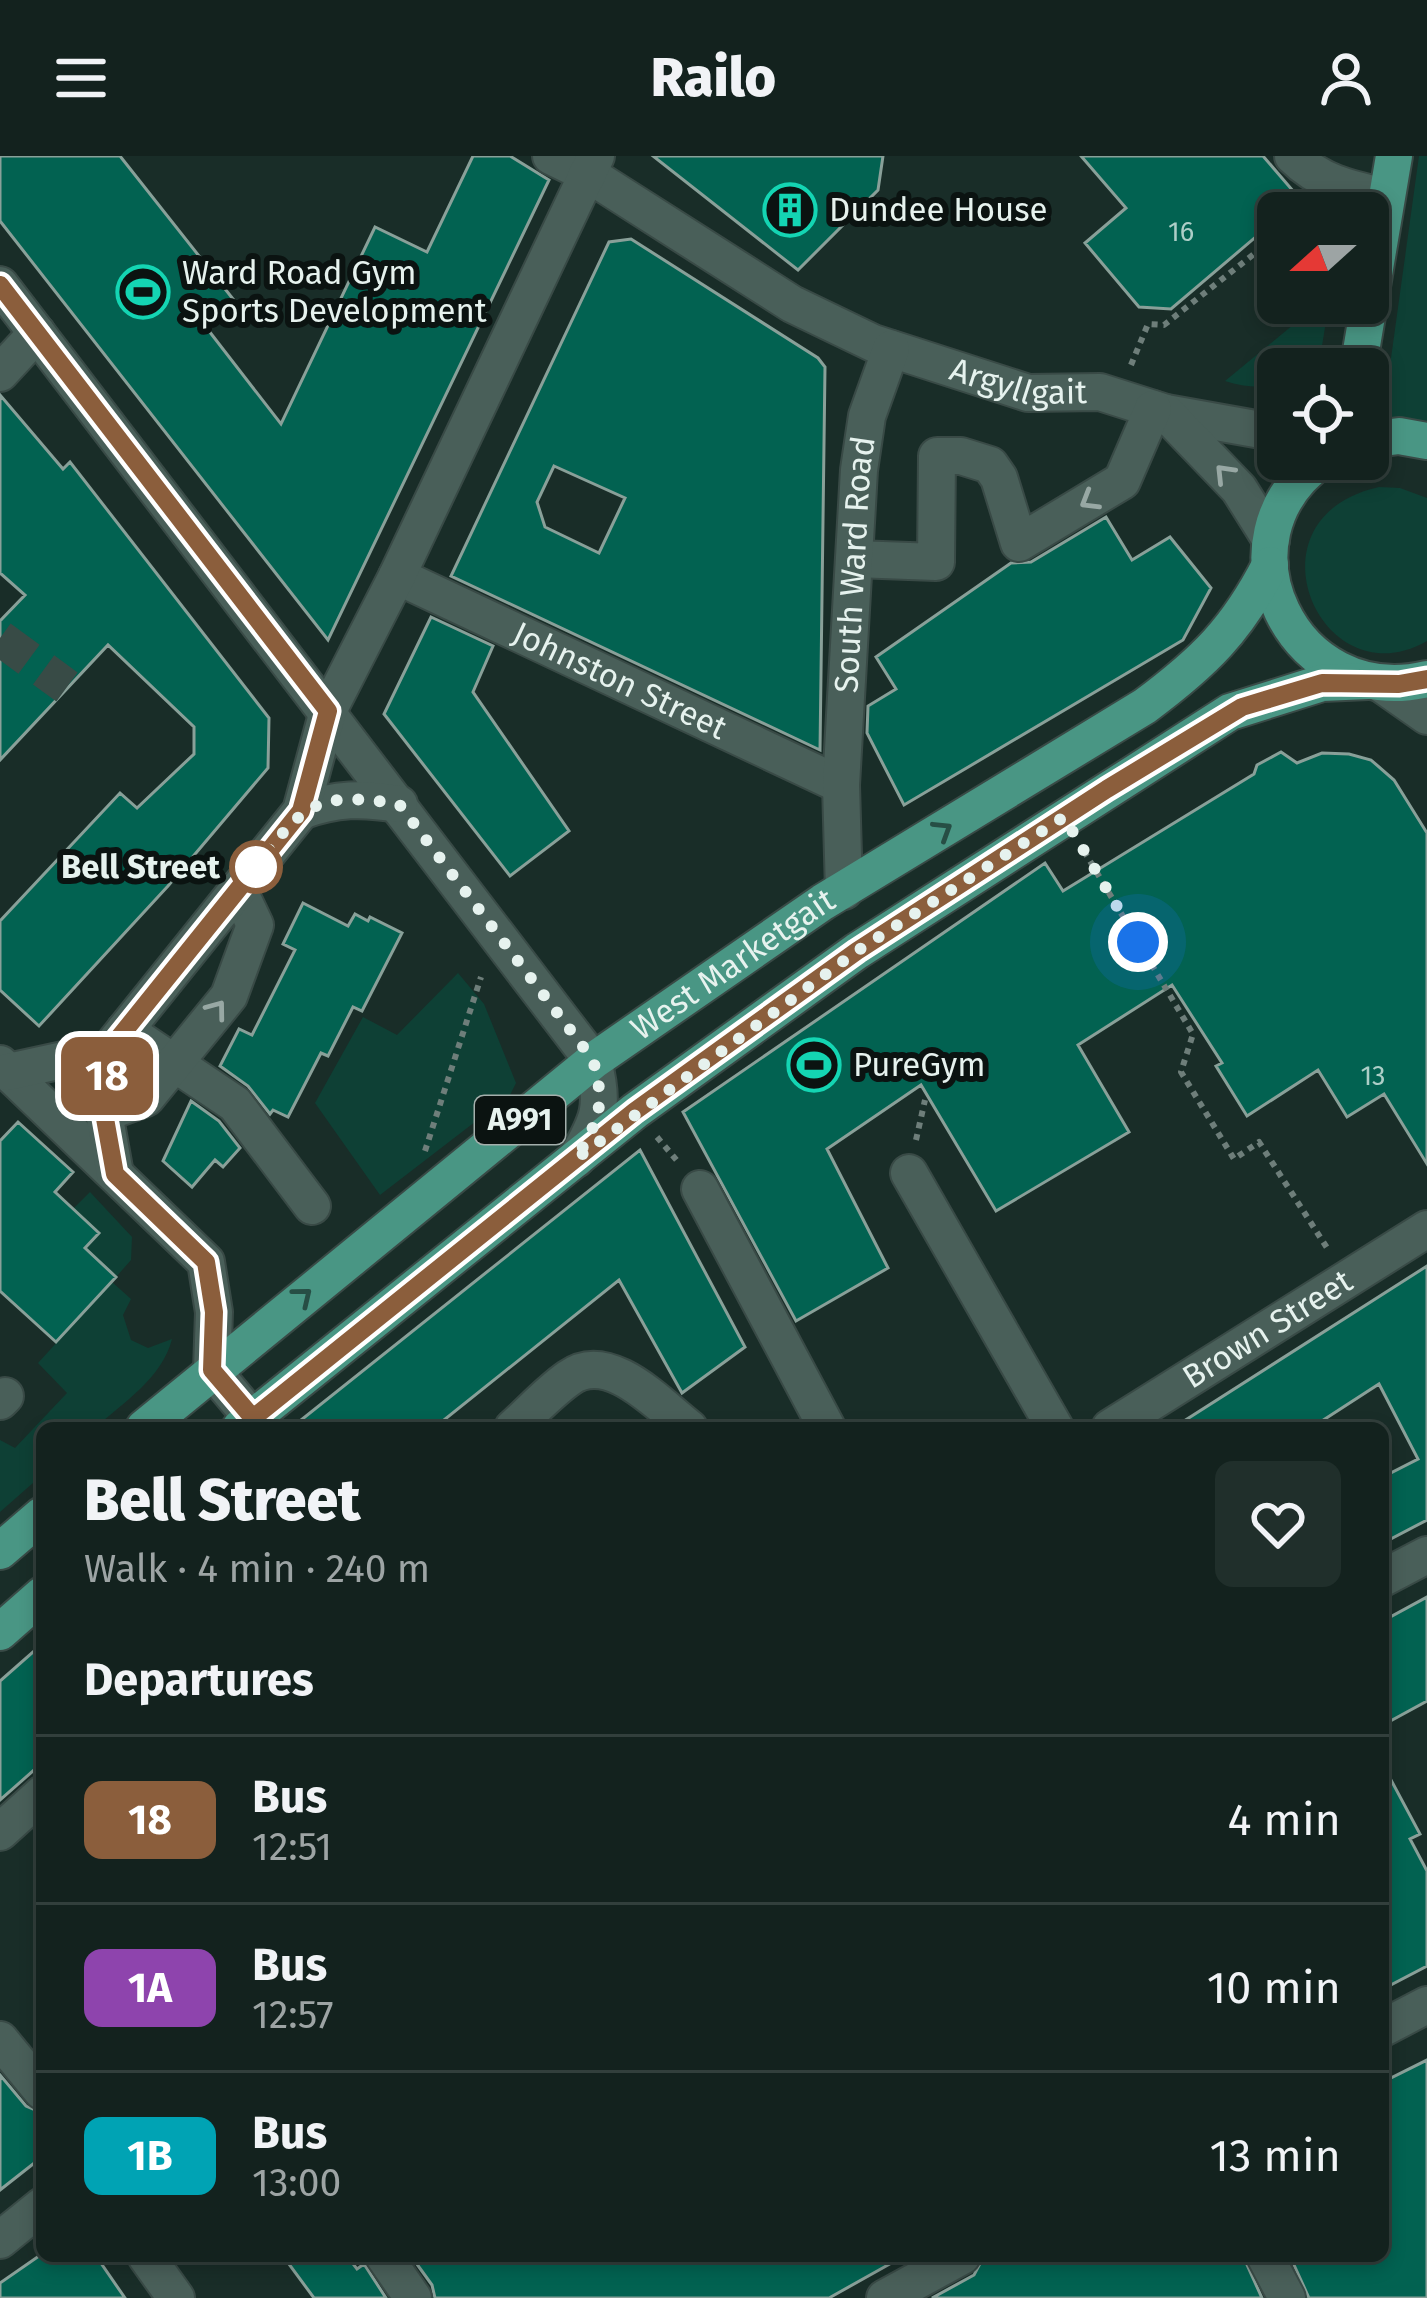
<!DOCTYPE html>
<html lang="en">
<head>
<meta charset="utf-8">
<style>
  body { margin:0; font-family:"Fira Sans",sans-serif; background:#202f2b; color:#f1f3f6; height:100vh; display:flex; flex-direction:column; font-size:45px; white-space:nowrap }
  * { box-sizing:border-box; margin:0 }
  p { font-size:39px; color:#9da4a4 }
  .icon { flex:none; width:66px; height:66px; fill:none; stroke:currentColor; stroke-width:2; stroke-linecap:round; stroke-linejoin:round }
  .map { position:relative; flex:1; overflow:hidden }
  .panel { position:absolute; left:36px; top:1266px; width:1353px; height:840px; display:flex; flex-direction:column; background:#13221e; border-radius:18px; box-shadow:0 6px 18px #0003,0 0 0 3px #323f3c }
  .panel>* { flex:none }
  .badge { padding:0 24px; border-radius:18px; font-size:42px; line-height:78px }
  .needle { width:78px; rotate:249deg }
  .fabs { position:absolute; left:1257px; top:36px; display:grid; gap:24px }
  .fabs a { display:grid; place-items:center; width:132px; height:132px; border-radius:18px; background:#13221e; box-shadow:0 6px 18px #0003,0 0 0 3px #323f3c; font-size:60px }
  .you { position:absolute; width:60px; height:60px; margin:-30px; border:9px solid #fff; border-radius:50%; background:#1a73e8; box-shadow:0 0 0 18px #1a73e833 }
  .map>.badge { position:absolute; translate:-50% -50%; box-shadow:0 0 0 6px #fff }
  h2 { padding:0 48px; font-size:45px; line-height:108px }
  .round { display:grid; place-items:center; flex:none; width:126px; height:126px; border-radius:18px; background:#202f2b }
  .head { display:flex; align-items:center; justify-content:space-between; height:204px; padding:0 48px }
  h1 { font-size:57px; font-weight:800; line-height:90px }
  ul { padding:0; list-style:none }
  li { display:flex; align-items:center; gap:36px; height:168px; padding:0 48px; border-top:3px solid #323f3c }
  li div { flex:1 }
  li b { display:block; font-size:45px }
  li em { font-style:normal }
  li .badge { min-width:132px; font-weight:700; text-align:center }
  header { display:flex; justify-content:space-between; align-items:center; height:156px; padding:0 48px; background:#13221e; font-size:54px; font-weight:800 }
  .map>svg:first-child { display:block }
  .green { fill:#0e4035 }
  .building { fill:#026251; stroke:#89a099; stroke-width:3; fill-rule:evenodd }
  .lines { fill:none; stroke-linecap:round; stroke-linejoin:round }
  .minor-tunnel { stroke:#384b46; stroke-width:36; stroke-dasharray:36 18; stroke-linecap:butt }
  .minor-casing { stroke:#394a46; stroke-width:40 }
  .major-casing { stroke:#394a46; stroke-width:40 }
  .path { stroke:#6e7e7a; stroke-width:6; stroke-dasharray:6 6; stroke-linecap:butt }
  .minor { stroke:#495f59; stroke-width:36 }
  .major { stroke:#499684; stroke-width:36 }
  .oneway { stroke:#98a8a4 }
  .oneway2 { stroke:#274e45 }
  .line-casing { stroke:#fff; stroke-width:27 }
  .line { stroke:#8b5e3c; stroke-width:18 }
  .walk { stroke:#e6f2ee; stroke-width:12; stroke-dasharray:0 21.6 }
  .stop-dot { fill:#fff; stroke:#8b5e3c; stroke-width:6 }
  .labels { text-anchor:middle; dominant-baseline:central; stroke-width:12; stroke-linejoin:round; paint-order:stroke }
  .number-label { font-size:27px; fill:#adcec7 }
  .shield { fill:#0b1311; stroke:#a4afac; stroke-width:3 }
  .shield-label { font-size:30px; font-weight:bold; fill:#e6f2ee }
  .poi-label { font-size:33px; fill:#e6f2ee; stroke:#0b1311; text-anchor:start }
  .street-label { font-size:33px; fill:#e6f2ee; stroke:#0b1311 }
  .stop-label { font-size:33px; font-weight:bold; fill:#e6f2ee; stroke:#0b1311; text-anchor:end }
</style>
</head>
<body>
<header><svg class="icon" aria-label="menu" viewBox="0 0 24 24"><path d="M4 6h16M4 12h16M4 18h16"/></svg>Railo<svg class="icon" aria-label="person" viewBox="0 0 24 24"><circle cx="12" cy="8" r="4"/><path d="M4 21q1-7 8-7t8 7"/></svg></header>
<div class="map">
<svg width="1427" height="2142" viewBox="0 0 1427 2142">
  <rect width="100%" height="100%" fill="#192d28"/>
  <path class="green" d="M 1419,0 L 1427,0 L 1427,265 L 1383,260 Z
    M 1296,147 L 1329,147 L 1320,202 L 1311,213 L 1278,213 L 1278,229 C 1259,232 1243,231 1225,225 L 1305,159 Z
    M 1379,331 L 1400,332 L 1427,342 L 1427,485 C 1321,546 1240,362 1379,331 Z
    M 458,817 L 484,848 L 516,927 L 510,939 L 380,1039 L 315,947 L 363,861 L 397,879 Z
    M 90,1036 L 132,1081 L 131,1104 L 116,1121 L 110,1116 L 107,1119 L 82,1096 L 99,1077 L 73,1053 Z
    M 112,1126 L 131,1143 L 123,1159 L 131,1184 L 148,1192 L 172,1183 C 162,1222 124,1246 95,1272 L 42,1272 L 42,1319 L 0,1356 L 0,1284 L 15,1292 L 67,1237 L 38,1207 Z"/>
  <path class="building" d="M 0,0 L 120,0 L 233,143 L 202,166 L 281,268 L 375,71 L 427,96 L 473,0 L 510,0 L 549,24 L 328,484 L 0,65 Z
    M 653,0 L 883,0 L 878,34 L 798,114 Z
    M 1081,0 L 1263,0 L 1300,43 L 1284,57 L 1278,57 L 1278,62 L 1171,153 L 1139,151 L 1085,87 L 1126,52 Z
    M 631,83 L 818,202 L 825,211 L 820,594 L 451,420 L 609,86 ZM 554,310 L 625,342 L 599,397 L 545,371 L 537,346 Z
    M 0,239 L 63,313 L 70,306 L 269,562 L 268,612 L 168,730 L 39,870 L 0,834 L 0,765 L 120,637 L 137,652 L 194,598 L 194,571 L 108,489 L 0,604 L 0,465 L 25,439 L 0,417 Z
    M 1106,361 L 1132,404 L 1170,381 L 1211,432 L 1183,484 L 904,649 L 867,577 L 868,550 L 896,533 L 876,501 L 1011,407 L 1031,406 Z
    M 431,461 L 493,490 L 473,536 L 569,675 L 510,720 L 384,558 Z
    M 1281,596 L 1297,607 L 1322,597 L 1349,598 L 1371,604 L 1394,624 L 1427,677 L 1427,1008 L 1384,938 L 1347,961 L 1318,914 L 1247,960 L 1216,910 L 1222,907 L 1172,829 L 1078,889 L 1129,976 L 996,1055 L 921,929 L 827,993 L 888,1112 L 796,1165 L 683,956 L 1045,707 L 1063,735 L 1254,618 L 1257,609 Z
    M 303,747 L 348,770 L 355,758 L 368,765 L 370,761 L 402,777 L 362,855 L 353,851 L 328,900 L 321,897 L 288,961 L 273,954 L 270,958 L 248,930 L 220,910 L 239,873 L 252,879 L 295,794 L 283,788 Z
    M 191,945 L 219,965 L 240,992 L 223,1011 L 215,1004 L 192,1031 L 163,1005 Z
    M 18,966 L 73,1016 L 55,1036 L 99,1077 L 85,1092 L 116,1121 L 56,1186 L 0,1135 L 0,985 Z
    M 640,994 L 745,1191 L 682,1237 L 619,1124 L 434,1272 L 291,1272 Z
    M 1427,1110 L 1427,1364 L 1383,1387 L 1383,1321 L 1418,1303 L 1379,1228 L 1311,1272 L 1173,1272 Z
    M 1427,1441 L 1427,1545 L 1383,1569 L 1383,1465 Z
    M 42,1488 L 42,1607 L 0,1644 L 0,1525 Z
    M 1383,1609 L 1420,1678 L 1410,1683 L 1427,1715 L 1427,1810 L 1383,1833 Z
    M 1427,1904 L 1427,2142 L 1309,2142 L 1290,2100 L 1383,2100 L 1383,1926 Z
    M 0,1919 L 26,1950 L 42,1957 L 42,2001 L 0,2034 Z
    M 39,2100 L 96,2100 L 125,2142 L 0,2142 L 0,2127 Z
    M 283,2100 L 347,2100 L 357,2113 L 364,2108 L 386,2142 L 314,2142 Z
    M 411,2100 L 915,2100 L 907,2105 L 904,2100 L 829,2142 L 435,2142 L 432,2129 Z
    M 984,2100 L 1243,2100 L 1262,2142 L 932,2142 L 974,2119 Z"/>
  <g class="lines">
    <path class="minor-tunnel" d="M 0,482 L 67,531"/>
    <g class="minor-casing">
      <g id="minor">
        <path id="s1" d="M 551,0 L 588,18 L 792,148 L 873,187 L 1028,237 L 1100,236 L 1166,257 L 1278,277"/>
        <path d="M 1293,0 C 1320,27 1350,33 1386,41"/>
        <path d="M 0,129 L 593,905 C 605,950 599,964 576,1003"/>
        <path d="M 0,217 L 37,177"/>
        <path d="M 1166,257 L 1239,333 L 1271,384"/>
        <path d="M 855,403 L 936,406 L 937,300 L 961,300 L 990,309 L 999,322 L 1019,387 L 1122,325 L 1153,253"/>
        <path id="s2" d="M 397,420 L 841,629"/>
        <path d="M 1380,527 L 1427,560"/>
        <path d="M 301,655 C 337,642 362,642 399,648"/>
        <path id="s3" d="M 844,735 L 841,629 L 859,314 L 867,260 L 891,193"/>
        <path d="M 125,874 L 235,948 L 312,1050"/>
        <path d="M 0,908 L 206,1106 L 214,1156 L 212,1214 L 252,1262"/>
        <path d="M 8,916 L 109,894"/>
        <path d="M 104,957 L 146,942 L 229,840 L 255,769 L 238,733"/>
        <path d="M 909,1017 L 1055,1272"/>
        <path d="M 115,1018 L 104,957 L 109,894 L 301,655 L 328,555 L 397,420 L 596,0"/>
        <path d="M 700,1033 L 827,1272"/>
        <path d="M 0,1245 L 5,1240"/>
        <path d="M 513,1272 C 531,1256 549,1236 569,1222 C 609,1193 659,1249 689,1272"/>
        <path id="s4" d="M 1110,1272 L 1427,1073"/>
        <path d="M 1383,1422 L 1427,1399"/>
        <path d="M 0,1676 L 42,1638"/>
        <path d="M 1383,1872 L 1427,1849"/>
        <path d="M 0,1884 L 42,1935"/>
        <path d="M 0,2084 L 42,2050"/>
        <path d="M 146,2100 L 176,2142"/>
        <path d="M 384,2100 L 413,2142"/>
        <path d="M 1265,2100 L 1287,2142"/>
        <path d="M 885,2142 L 962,2100"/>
      </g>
    </g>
    <g class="major-casing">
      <g id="major">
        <path d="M 1358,213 L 1394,0"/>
        <path d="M 1368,284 L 1399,280 L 1427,285"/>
        <path d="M 1323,303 C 1209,383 1293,555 1427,523"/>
        <path id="s5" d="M 144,1272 L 593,905 L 823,746 L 1145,550 C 1204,506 1237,474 1270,409"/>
        <path d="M 240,1272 L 635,955 L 857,795 L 1230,556 L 1322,527 L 1368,525"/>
        <path d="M 0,1395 L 42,1359"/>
        <path d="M 0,1476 L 42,1439"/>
      </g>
    </g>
    <path class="path" d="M 1131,209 L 1148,168 L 1164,169 L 1278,79
      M 1084,695 L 1193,878 L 1181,916 L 1234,1003 L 1259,986 L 1329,1095
      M 657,981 L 679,1007
      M 916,984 L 925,944
      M 425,995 L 481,821"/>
    <use href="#minor" class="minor"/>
    <use href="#major" class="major"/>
  </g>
  <defs><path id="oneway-chevron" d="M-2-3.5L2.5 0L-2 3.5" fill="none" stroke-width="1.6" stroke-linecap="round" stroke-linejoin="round" transform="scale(3)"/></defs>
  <g class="oneway">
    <use href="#oneway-chevron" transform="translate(1224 317) rotate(-134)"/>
    <use href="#oneway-chevron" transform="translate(1089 345) rotate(149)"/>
    <use href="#oneway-chevron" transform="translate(217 853) rotate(-53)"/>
  </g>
  <g class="oneway2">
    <use href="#oneway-chevron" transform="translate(943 674) rotate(-32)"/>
    <use href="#oneway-chevron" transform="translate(303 1140) rotate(-39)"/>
  </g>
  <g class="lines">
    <g class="line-casing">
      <path id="line" d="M 0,129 L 328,555 L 301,655 L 109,894 L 104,957 L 115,1018 L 206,1106 L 214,1156 L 212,1214 L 253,1262 L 635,955 L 857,795 L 1107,633 L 1242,551 L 1322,527 L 1399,528 L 1427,523"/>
    </g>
    <use href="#line" class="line"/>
    <path class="walk" d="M 256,711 C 304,647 317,635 399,648 L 593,904 C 606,950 599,963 576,1003 L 857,795 L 1064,661 L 1138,786"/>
  </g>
  <defs>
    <g id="building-ring" transform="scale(2.7)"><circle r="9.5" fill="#0b1311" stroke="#14d5b3" stroke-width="1.5"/><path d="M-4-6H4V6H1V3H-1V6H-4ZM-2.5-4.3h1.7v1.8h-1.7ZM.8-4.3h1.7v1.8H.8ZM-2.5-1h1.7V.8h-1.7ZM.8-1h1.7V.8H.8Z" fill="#14d5b3"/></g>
    <g id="stadium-ring" transform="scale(2.7)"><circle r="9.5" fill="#0b1311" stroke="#14d5b3" stroke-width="1.5"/><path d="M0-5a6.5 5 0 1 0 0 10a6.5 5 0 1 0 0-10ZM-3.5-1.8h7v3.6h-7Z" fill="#14d5b3"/></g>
  </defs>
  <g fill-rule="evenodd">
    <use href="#building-ring" x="790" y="54"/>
    <use href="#stadium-ring" x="143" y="136"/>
    <use href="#stadium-ring" x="814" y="909"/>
  </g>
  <circle class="stop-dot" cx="256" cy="711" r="24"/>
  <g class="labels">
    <g class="number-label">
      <text x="1181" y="76">16</text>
      <text x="1373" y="920">13</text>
    </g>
    <rect class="shield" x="475" y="940" width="90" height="48" rx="9"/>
    <g class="shield-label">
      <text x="520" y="964">A991</text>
    </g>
    <g class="poi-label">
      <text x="829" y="54">Dundee House</text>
      <text x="182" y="117">Ward Road Gym<tspan x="182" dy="38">Sports Development</tspan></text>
      <text x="853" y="909">PureGym</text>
    </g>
    <g class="street-label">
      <text stroke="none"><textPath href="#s1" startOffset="525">Argyllgait</textPath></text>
      <text stroke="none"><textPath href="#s3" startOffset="327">South Ward Road</textPath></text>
      <text stroke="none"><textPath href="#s2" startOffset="246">Johnston Street</textPath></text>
      <text stroke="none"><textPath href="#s5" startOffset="750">West Marketgait</textPath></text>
      <text stroke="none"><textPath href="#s4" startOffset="186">Brown Street</textPath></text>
    </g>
    <g class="stop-label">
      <text x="220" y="711">Bell Street</text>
    </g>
  </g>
</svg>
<div class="fabs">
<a><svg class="needle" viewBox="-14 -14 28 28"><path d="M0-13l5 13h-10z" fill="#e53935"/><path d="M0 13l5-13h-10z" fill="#9da4a4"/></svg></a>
<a><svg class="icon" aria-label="locate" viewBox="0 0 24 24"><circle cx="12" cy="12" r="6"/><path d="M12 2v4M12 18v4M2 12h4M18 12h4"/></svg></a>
</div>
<div class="you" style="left:1138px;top:786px"></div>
<b class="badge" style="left:107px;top:920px;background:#8b5e3c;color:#fff">18</b>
<section class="panel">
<div class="head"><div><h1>Bell Street</h1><p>Walk · 4 min · 240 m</p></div><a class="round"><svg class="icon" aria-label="heart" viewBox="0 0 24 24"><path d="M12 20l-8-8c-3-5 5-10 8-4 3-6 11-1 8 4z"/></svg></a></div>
<h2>Departures</h2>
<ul>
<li><span class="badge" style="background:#8b5e3c;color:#fff">18</span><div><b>Bus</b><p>12:51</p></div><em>4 min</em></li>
<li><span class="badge" style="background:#8e44ad;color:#fff">1A</span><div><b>Bus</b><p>12:57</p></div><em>10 min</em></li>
<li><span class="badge" style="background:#00a3b4;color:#fff">1B</span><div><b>Bus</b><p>13:00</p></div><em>13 min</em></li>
</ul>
</section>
</div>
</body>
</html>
